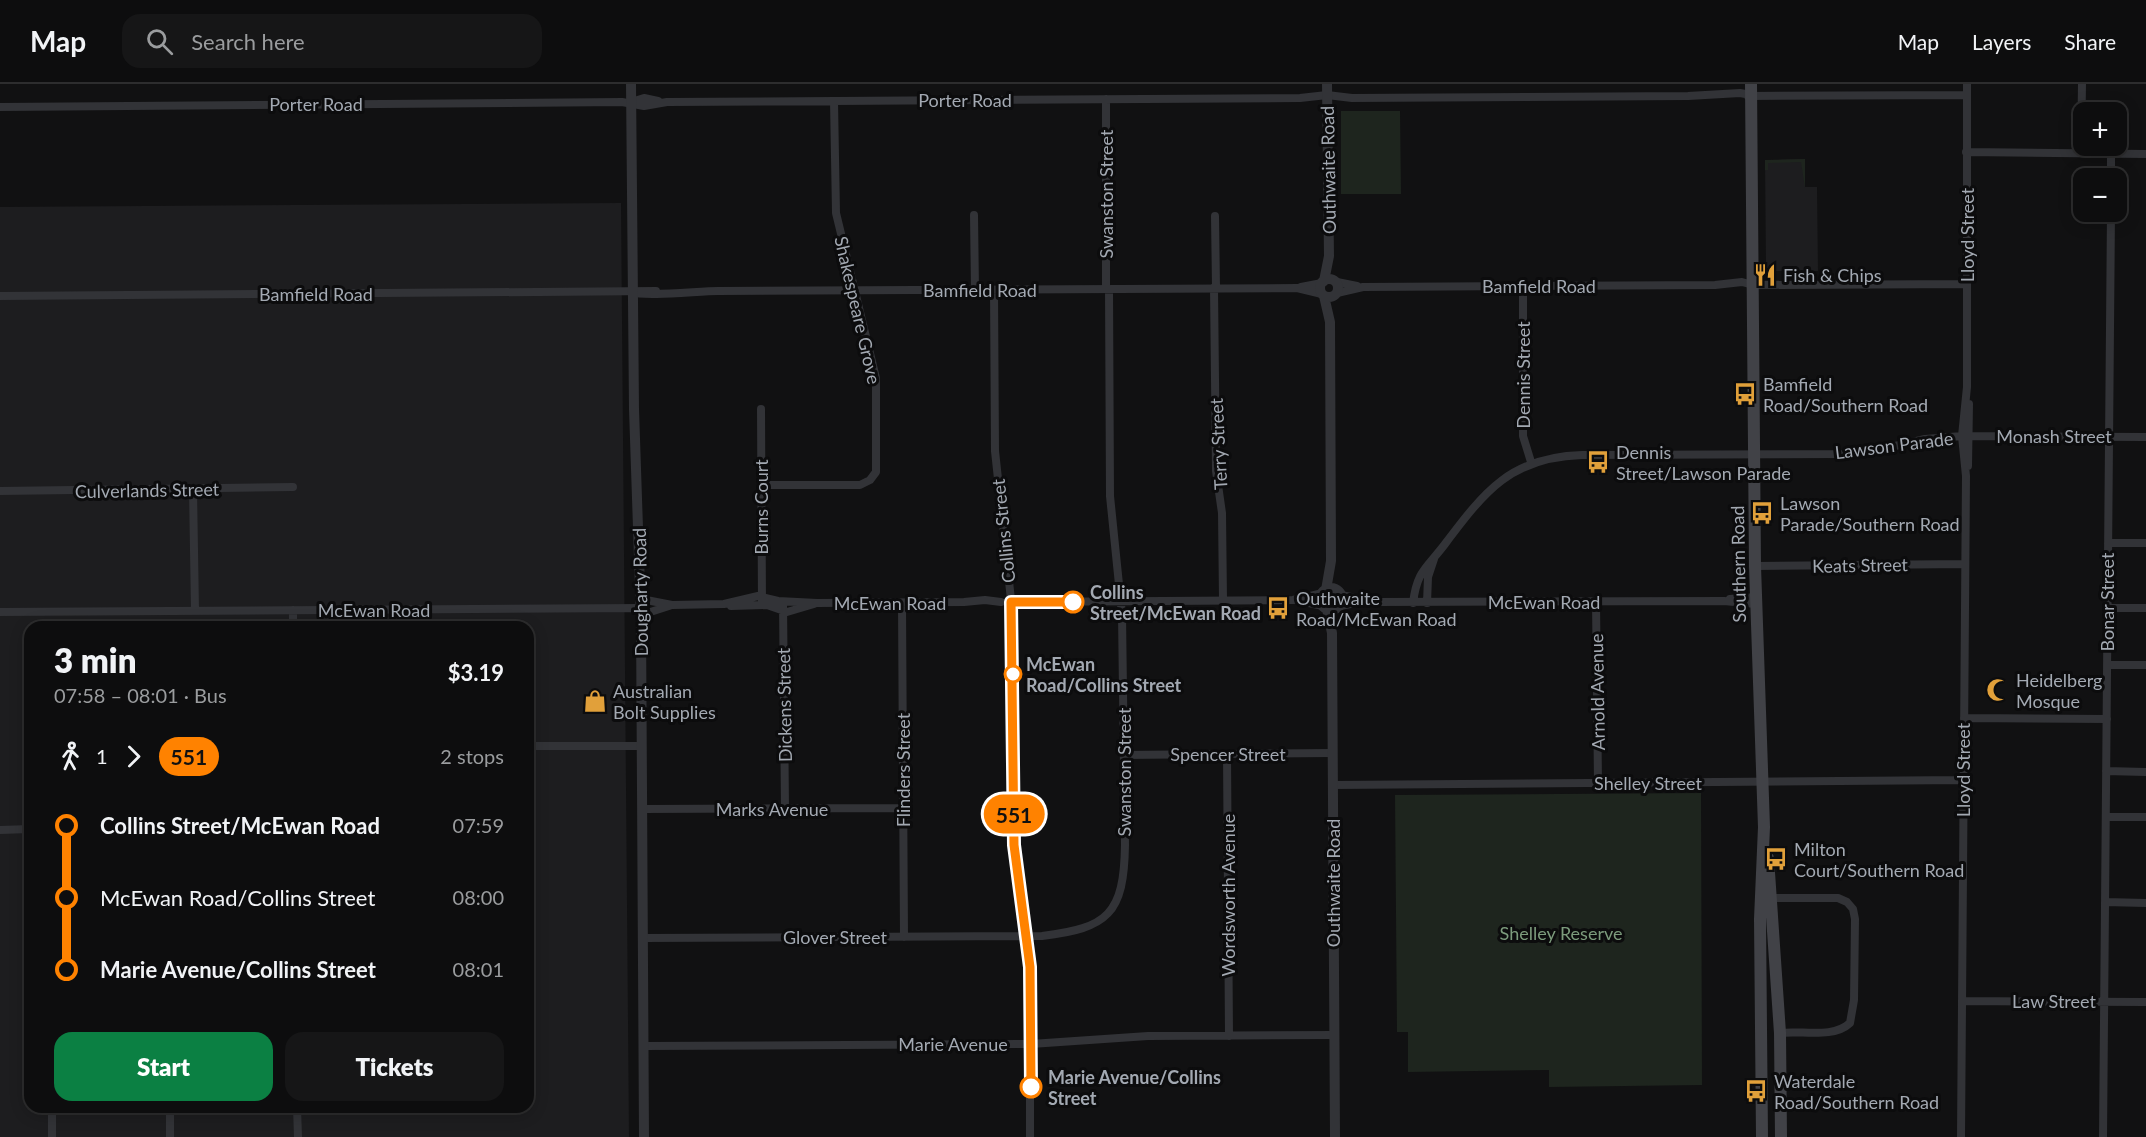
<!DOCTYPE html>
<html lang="en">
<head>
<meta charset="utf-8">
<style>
  body { margin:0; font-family:Lato,sans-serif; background:#161617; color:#f1f3f6; height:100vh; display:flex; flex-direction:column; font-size:22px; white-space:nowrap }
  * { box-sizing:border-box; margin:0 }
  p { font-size:20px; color:#9a9c9e }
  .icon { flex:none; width:33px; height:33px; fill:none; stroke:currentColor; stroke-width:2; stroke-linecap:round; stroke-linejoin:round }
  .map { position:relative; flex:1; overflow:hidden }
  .sheet { position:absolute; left:24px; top:537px; width:510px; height:492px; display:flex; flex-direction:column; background:#0d0d0e; border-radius:18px; box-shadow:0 3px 15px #0003,0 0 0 2px #2d2d2e }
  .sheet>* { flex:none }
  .badge { padding:0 12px; border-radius:20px; font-size:21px; line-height:39px }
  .fabs { position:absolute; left:2073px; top:18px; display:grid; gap:12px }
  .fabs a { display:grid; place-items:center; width:54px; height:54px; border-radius:12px; background:#0d0d0e; box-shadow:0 3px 15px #0003,0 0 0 2px #2d2d2e; font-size:30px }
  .map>.badge { position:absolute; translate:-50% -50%; box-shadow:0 0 0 3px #fff }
  .legs { display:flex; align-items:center; gap:9px; height:66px; padding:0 30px; font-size:20px }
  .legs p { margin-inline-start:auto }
  .headline { display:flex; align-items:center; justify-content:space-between; height:102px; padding:0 30px }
  h1 { font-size:33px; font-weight:800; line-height:45px }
  .action { display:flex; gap:12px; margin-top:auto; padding:12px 30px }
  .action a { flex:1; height:69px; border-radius:18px; background:#0b8043; color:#fff; font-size:24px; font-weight:800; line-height:69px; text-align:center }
  .action a+a { background:#161617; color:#f1f3f6 }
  ul { padding:0 30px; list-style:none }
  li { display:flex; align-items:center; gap:21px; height:72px; font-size:22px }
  li i { display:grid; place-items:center; width:9px; height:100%; margin:0 8px; background:currentColor }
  li i::after { content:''; width:15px; height:15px; margin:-8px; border:4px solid; border-radius:50%; background:#0d0d0e }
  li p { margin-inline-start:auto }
  li:first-child i { background:linear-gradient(#0000 50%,currentColor 0) }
  li:last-child i { background:linear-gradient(currentColor 50%,#0000 0) }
  header { display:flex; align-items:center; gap:36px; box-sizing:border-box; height:84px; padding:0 30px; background:#0d0d0e; border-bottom:2px solid #2d2d2e }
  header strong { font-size:28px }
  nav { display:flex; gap:33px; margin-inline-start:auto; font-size:21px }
  .search { width:420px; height:54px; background:#161617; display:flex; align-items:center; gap:15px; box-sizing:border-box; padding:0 21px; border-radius:18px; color:#9a9c9e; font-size:22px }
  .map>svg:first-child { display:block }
  .built { fill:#1d1d1f; fill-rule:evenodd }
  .green { fill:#1e251e }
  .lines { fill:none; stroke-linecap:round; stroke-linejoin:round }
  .minor { stroke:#323337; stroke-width:8 }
  .tertiary { stroke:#323337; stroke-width:10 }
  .secondary { stroke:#414247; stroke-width:12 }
  .line-1-casing { stroke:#fff; stroke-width:14 }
  .line-1 { stroke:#ff8200; stroke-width:9 }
  .stop-1-dot { fill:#fff; stroke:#ff8200; stroke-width:3 }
  .labels { text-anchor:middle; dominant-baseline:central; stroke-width:6; stroke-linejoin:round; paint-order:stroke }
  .street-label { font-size:18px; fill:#a3a9b2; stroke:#0c0c0d }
  .poi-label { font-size:18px; fill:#a3a9b2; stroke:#0c0c0d; text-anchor:start }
  .stop-label { font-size:18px; font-weight:bold; fill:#a3a9b2; stroke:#0c0c0d; text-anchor:start }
  .park-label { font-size:18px; fill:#7c9b7c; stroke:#0c0c0d }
</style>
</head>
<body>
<header>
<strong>Map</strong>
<div class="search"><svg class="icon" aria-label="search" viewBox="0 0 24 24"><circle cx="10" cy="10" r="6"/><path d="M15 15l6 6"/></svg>Search here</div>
<nav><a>Map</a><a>Layers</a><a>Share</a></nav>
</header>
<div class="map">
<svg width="2146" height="1053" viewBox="0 0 2146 1053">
  <rect width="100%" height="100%" fill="#111112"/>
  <path class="built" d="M 1805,75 L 1805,103 L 1817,103 L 1818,187 L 1770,187 L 1766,183 L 1765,76 Z
    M 621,119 L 629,1053 L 0,1053 L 0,123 ZM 30,543 L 528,543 L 528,1023 L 30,1023 Z"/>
  <path class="green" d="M 1341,27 L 1400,27 L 1401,110 L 1341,110 Z
    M 1805,75 L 1805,104 L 1801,78 L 1768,79 L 1768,86 L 1765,86 L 1765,76 Z
    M 1701,709 L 1702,1001 L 1549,1003 L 1549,986 L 1408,988 L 1408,948 L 1397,948 L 1395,711 Z"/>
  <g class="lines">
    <path class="minor" d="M 1748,12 L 1967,11
      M 1106,15 L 1106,205
      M 631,18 L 644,14 L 658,17
      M 0,23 L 622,18 L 644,22 L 667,18 L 1300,14 L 1327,11 L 1352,14 L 1688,12 L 1740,9 L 1751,11
      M 1966,68 L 2146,70
      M 2081,69 L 2082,0
      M 2111,94 L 2111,69
      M 974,131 L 975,206
      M 1215,132 L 1216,204
      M 1337,198 L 1357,202
      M 1523,202 L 1523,352 L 1531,378
      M 1301,203 L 1322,199
      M 1214,204 L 1216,387 L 1222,429 L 1223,516
      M 994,206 L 995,367 L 1012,525 L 1015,771 L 1030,883 L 1030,1053
      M 632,208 C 645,213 699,207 718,207 L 1297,204 L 1322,210
      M 1337,209 L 1363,203 L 1715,201 L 1742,198 L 1753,201 L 1967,200
      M 0,212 L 656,207
      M 761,325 L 762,521
      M 1968,382 L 1969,320
      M 761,401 L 860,401 L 870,396 L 876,388 L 876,294 L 836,129 L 834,17
      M 193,406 L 195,526
      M 0,407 L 293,403
      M 2108,459 L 2146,459
      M 1755,482 L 1965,480
      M 1341,511 L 1376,518 L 1724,517 L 1756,520
      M 641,515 L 672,521 L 724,520 L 758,512 L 778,517 L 817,519 L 964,518 L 985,516 L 1001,518
      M 1730,515 L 1756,513
      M 1299,517 L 1323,522
      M 1596,517 L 1598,699
      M 783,518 L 785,725
      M 1009,518 L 1293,516 L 1323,509
      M 902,519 L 904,853
      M 1413,519 C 1417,486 1427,484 1445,460 C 1485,407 1511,373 1582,371 L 1843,370 L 1878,366 L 1925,355 L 1962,352 L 2146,353
      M 1427,519 L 1428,493 L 1434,475
      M 731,522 L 767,521 L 787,528 L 814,520
      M 1340,522 L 1361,518
      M 2107,524 L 2146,524
      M 293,526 L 293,543
      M 0,528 L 641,524
      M 641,531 L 669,522
      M 2107,581 L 2146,581
      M 1964,634 L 2107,635
      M 528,662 L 642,662
      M 1227,670 L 1229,952
      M 1124,671 L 1332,669
      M 2106,687 L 2146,688
      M 1333,701 L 1963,696
      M 642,725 L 903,724
      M 2106,733 L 2146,733
      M 0,746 L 30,745
      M 1773,814 L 1838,814 L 1847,818 L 1853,825 L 1855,835 L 1854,916 L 1850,939 C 1833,955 1801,946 1780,949
      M 2105,818 L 2146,819
      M 643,854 L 1042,852 C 1108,844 1124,830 1125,761 L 1122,530 L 1110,412 L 1109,205
      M 1962,917 L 2146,918
      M 644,962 L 1031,960 L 1148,952 L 1334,951
      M 52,1023 L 52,1053
      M 170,1023 L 170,1053
      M 297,1023 L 298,1053
      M 1961,1053 L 1966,392 L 1962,352 L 1967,303 L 1967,0
      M 2103,1053 L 2111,128"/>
    <path class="tertiary" d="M 631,0 L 634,325 L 641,533 L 644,1053
      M1320 204a9 9 0 1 1 18 0a9 9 0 1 1-18 0Z
      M 1324,197 L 1329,172 L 1327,0
      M 1324,212 L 1330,238 L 1331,477 L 1326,506
      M1320 515a11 11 0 1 1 22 0a11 11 0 1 1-22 0Z
      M 1327,525 L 1332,549 L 1335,1053"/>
    <path class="secondary" d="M 1751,0 L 1755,482 L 1764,743 L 1760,835 L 1762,1053
      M 1768,774 L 1780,949 L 1781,1053"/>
  </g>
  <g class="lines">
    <g class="line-1-casing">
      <path id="line-1" d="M 1031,1003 L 1030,883 L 1014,761 L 1011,518 L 1073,518"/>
    </g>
    <use href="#line-1" class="line-1"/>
  </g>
  <defs>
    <g id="restaurant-bare" transform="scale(1.8)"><path d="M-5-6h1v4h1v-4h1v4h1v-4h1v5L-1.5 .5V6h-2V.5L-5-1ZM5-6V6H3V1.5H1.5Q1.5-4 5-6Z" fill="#e1a03a" stroke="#0c0c0d" stroke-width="2.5" paint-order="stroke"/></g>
    <g id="bus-bare" transform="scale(1.8)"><path d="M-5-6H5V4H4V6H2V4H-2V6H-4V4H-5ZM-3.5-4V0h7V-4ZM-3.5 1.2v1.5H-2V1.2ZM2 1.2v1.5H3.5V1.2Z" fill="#e1a03a" stroke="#0c0c0d" stroke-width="2.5" paint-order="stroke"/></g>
    <g id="mosque-bare" transform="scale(1.8)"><path d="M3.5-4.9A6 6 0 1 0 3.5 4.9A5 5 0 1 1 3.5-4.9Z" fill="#e1a03a" stroke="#0c0c0d" stroke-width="2.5" paint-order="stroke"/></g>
    <g id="shop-bare" transform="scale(1.8)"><path d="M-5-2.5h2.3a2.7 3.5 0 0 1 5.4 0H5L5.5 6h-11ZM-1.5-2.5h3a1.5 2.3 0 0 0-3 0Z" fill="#e1a03a" stroke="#0c0c0d" stroke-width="2.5" paint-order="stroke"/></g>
  </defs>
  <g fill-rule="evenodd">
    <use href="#restaurant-bare" x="1765" y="191"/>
    <use href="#bus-bare" x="1745" y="310"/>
    <use href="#bus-bare" x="1598" y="378"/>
    <use href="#bus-bare" x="1762" y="429"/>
    <use href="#bus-bare" x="1278" y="524"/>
    <use href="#mosque-bare" x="1998" y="606"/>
    <use href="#shop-bare" x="595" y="617"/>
    <use href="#bus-bare" x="1776" y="775"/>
    <use href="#bus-bare" x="1756" y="1007"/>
  </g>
  <g class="stop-1-dot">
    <circle cx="1073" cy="518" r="10"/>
    <circle cx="1013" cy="590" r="8"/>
    <circle cx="1031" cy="1003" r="10"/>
  </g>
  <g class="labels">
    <g class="street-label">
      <text x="965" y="16">Porter Road</text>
      <text x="316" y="20">Porter Road</text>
      <text transform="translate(1328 86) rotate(-91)">Outhwaite Road</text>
      <text transform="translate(1106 110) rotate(-90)">Swanston Street</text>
      <text transform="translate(1967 151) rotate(-90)">Lloyd Street</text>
      <text x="1539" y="202">Bamfield Road</text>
      <text x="980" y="206">Bamfield Road</text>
      <text x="316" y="210">Bamfield Road</text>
      <text transform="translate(858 226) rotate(77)">Shakespeare Grove</text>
      <text transform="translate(1523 291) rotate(-90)">Dennis Street</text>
      <text x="2054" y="352">Monash Street</text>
      <text transform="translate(1218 360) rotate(-93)">Terry Street</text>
      <text transform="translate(1894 361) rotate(-7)">Lawson Parade</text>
      <text transform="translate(147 406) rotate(-1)">Culverlands Street</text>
      <text transform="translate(761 423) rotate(-90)">Burns Court</text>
      <text transform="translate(1003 447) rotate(-96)">Collins Street</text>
      <text transform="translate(1738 480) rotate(-91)">Southern Road</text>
      <text transform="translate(1860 481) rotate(-1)">Keats Street</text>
      <text transform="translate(640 508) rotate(-91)">Dougharty Road</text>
      <text x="1544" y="518">McEwan Road</text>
      <text transform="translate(2107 518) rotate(-90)">Bonar Street</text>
      <text x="890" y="519">McEwan Road</text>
      <text x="374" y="526">McEwan Road</text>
      <text transform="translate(1597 608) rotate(-91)">Arnold Avenue</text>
      <text transform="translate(784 621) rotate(-91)">Dickens Street</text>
      <text x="1228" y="670">Spencer Street</text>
      <text transform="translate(903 686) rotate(-90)">Flinders Street</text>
      <text transform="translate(1963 686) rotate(-90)">Lloyd Street</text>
      <text transform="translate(1124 688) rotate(-90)">Swanston Street</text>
      <text x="1648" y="699">Shelley Street</text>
      <text x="772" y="725">Marks Avenue</text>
      <text transform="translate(1333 799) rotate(-90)">Outhwaite Road</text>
      <text transform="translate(1228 811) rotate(-90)">Wordsworth Avenue</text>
      <text x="835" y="853">Glover Street</text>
      <text x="2054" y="917">Law Street</text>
      <text x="953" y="960">Marie Avenue</text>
    </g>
    <g class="poi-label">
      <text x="1783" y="191">Fish &amp; Chips</text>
      <text x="1763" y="300">Bamfield<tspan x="1763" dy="21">Road/Southern Road</tspan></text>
      <text x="1616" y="368">Dennis<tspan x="1616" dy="21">Street/Lawson Parade</tspan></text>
      <text x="1780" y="419">Lawson<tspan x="1780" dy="21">Parade/Southern Road</tspan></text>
      <text x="1296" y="514">Outhwaite<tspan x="1296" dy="21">Road/McEwan Road</tspan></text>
      <text x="2016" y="596">Heidelberg<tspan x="2016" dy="21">Mosque</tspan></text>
      <text x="613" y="607">Australian<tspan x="613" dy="21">Bolt Supplies</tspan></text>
      <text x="1794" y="765">Milton<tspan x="1794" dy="21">Court/Southern Road</tspan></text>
      <text x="1774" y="997">Waterdale<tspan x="1774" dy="21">Road/Southern Road</tspan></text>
    </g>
    <g class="stop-label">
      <text x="1090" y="508">Collins<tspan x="1090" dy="21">Street/McEwan Road</tspan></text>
      <text x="1026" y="580">McEwan<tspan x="1026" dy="21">Road/Collins Street</tspan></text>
      <text x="1048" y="993">Marie Avenue/Collins<tspan x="1048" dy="21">Street</tspan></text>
    </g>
    <g class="park-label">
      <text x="1561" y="849">Shelley Reserve</text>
    </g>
  </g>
</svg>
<div class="fabs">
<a>+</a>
<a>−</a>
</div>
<b class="badge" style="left:1014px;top:730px;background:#ff8200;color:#111">551</b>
<section class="sheet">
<div class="headline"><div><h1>3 min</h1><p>07:58 – 08:01 · Bus</p></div><b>$3.19</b></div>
<div class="legs"><svg class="icon" aria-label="walk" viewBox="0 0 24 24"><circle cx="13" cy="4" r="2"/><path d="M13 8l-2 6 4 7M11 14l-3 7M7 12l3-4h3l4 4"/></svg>1<svg class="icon" aria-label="forward" viewBox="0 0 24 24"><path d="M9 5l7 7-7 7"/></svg><b class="badge" style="background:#ff8200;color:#111">551</b><p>2 stops</p></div>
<ul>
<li><i style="color:#ff8200"></i><b>Collins Street/McEwan Road</b><p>07:59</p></li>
<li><i style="color:#ff8200"></i><span>McEwan Road/Collins Street</span><p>08:00</p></li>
<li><i style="color:#ff8200"></i><b>Marie Avenue/Collins Street</b><p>08:01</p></li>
</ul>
<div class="action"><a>Start</a><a>Tickets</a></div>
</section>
</div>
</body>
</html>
